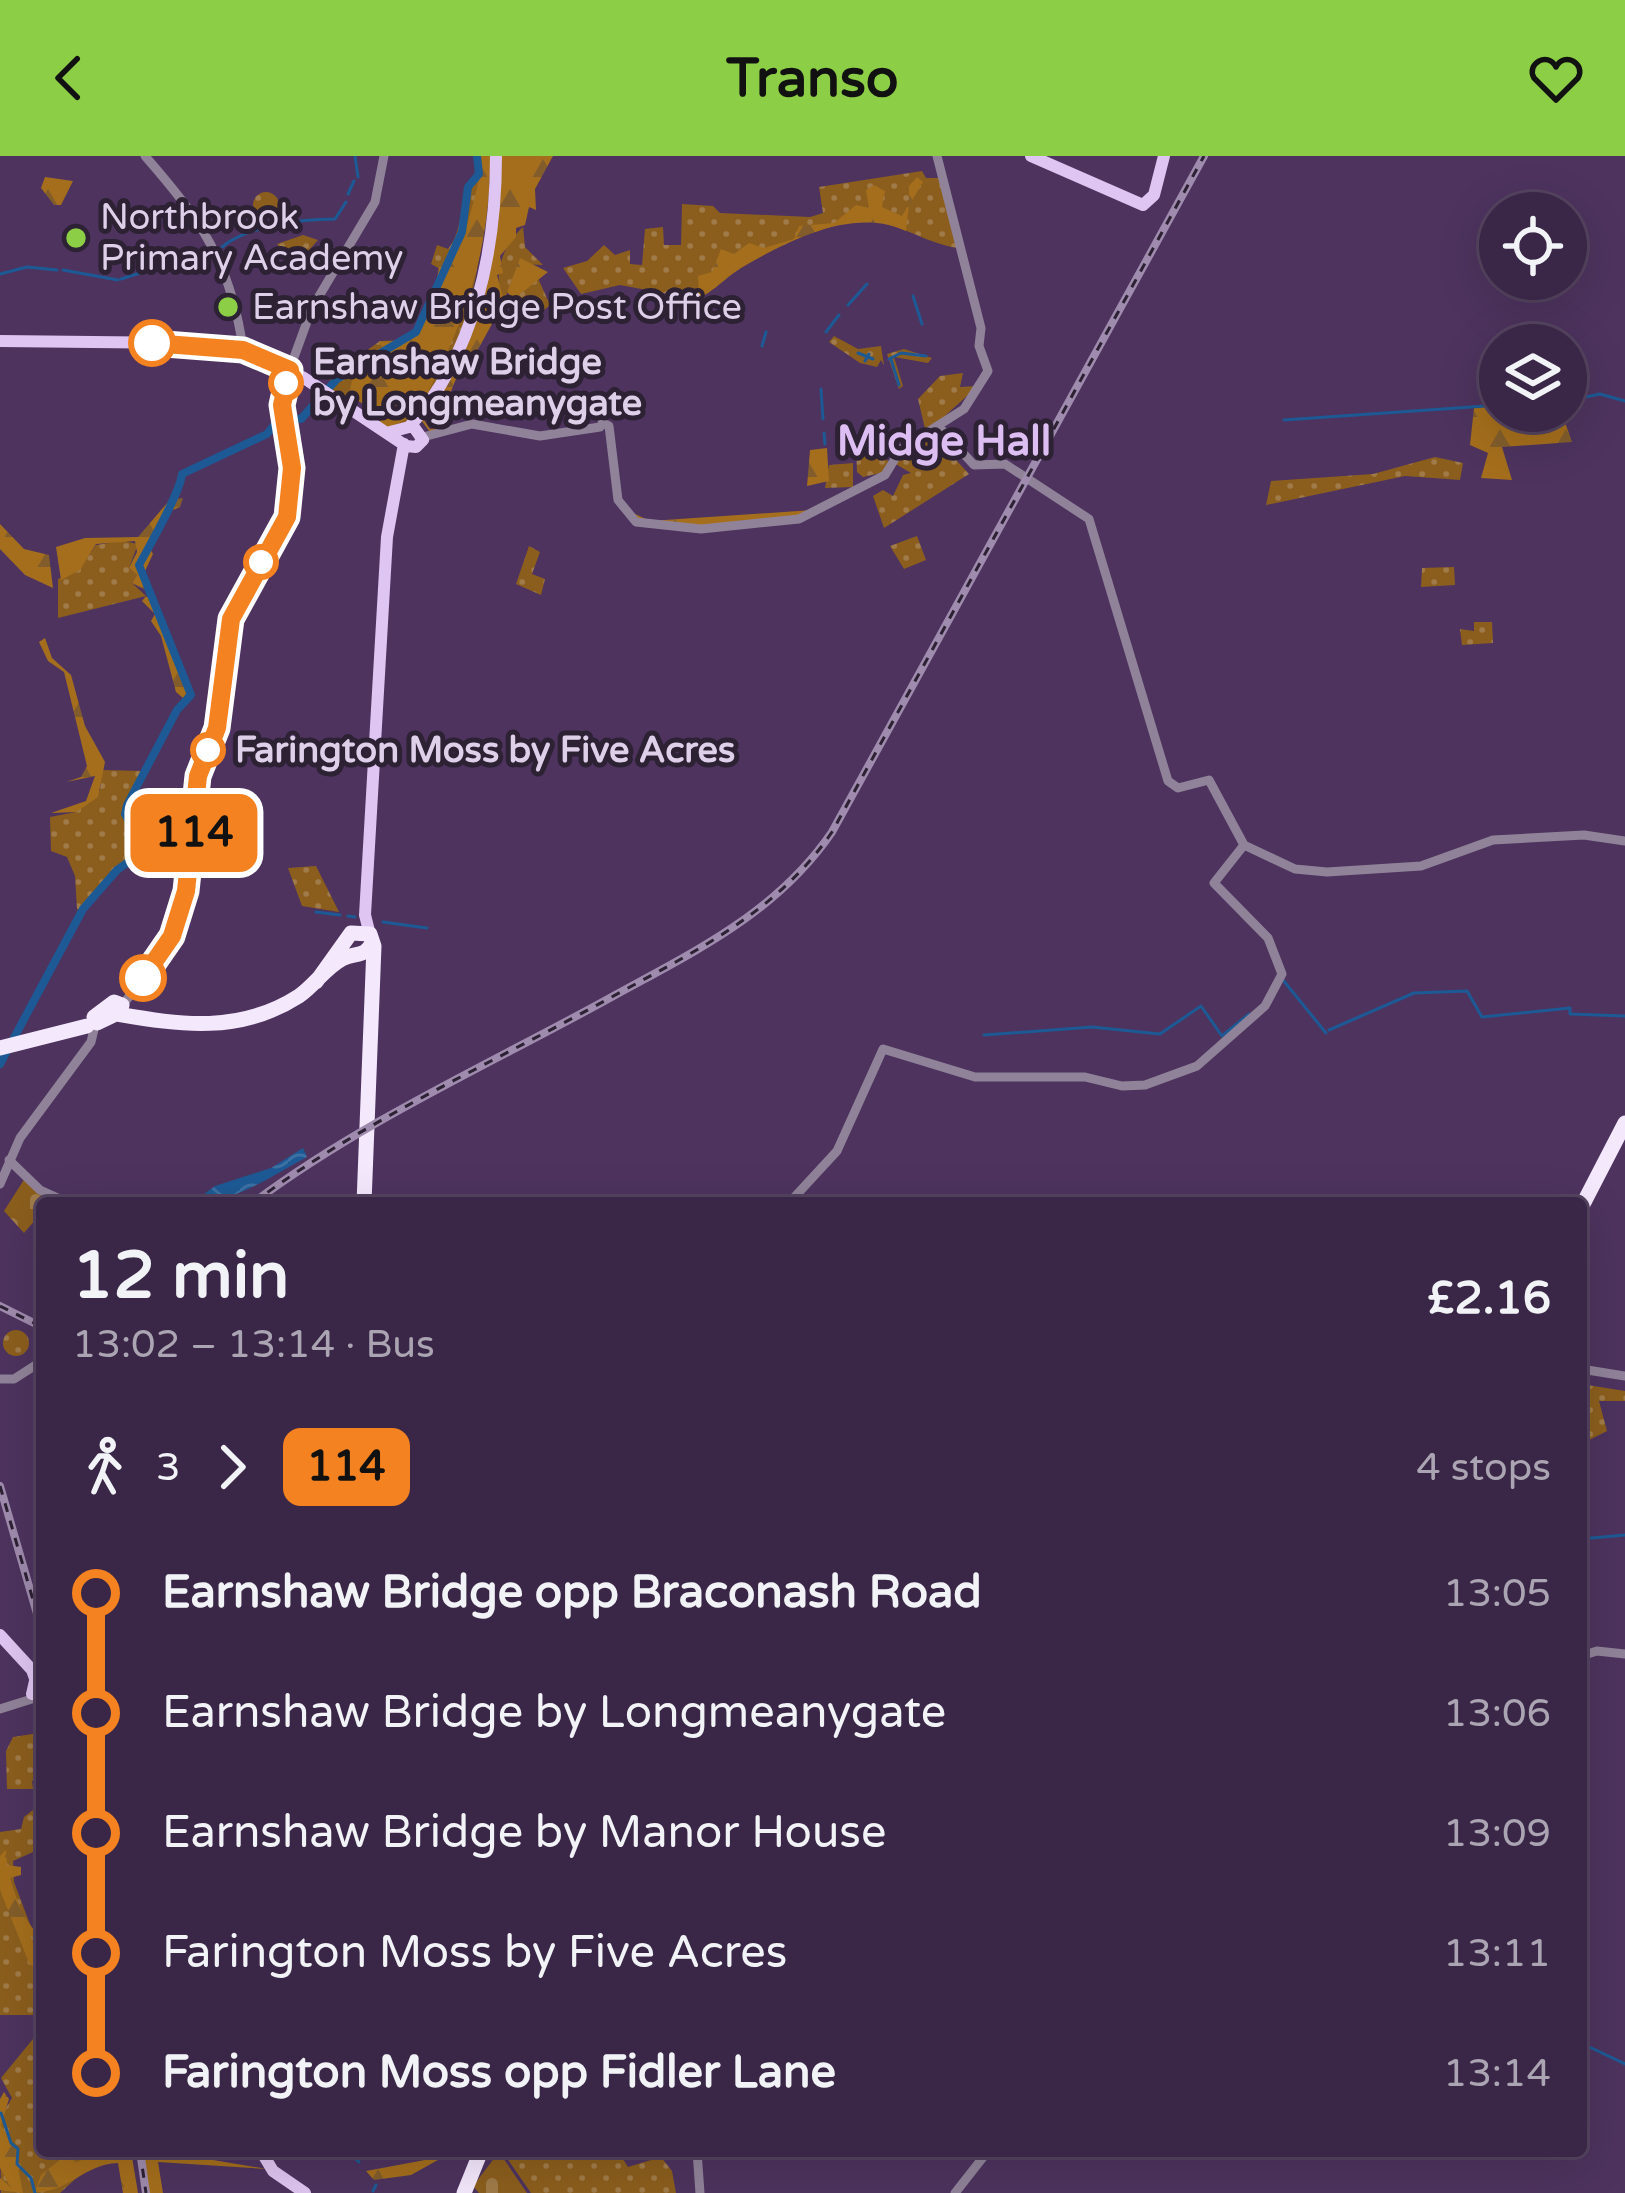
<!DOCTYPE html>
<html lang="en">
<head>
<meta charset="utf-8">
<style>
  body { margin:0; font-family:"Varela Round",sans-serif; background:#412e4d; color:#f1f3f6; height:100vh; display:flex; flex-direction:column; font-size:45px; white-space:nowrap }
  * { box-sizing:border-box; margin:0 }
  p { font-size:39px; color:#aba5b3 }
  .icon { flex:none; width:66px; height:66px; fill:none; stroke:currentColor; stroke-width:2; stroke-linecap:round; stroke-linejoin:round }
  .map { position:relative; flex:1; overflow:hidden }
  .panel { position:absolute; left:36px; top:1041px; width:1551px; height:960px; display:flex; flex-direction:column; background:#3a2646; border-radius:12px; box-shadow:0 12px 48px #0002,0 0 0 3px #54435f }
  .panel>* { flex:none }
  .badge { padding:0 24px; border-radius:18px; font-size:42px; line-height:78px }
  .fabs { position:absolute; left:1479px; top:36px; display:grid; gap:24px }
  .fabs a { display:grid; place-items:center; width:108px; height:108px; border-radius:50%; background:#3a2646; box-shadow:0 12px 48px #0002,0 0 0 3px #54435f; font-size:60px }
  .map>.badge { position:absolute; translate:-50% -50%; box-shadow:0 0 0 6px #fff }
  .legs { display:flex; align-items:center; gap:18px; height:132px; padding:0 36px; font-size:39px }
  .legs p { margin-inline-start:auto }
  .summary { display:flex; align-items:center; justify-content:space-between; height:204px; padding:0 36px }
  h1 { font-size:66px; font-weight:700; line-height:90px }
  ul { padding:0 36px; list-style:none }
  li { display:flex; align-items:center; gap:42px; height:120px; font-size:45px }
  li i { display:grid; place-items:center; width:18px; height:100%; margin:0 15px; background:currentColor }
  li i::after { content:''; width:30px; height:30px; margin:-15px; border:9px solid; border-radius:50%; background:#3a2646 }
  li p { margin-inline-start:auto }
  li:first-child i { background:linear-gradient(#0000 50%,currentColor 0) }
  li:last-child i { background:linear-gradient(currentColor 50%,#0000 0) }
  header { display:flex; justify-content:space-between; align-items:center; height:156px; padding:0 36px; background:#8cce45; color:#111; font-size:54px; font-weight:700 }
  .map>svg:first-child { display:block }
  .green { fill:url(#green-dots) }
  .forest { fill:url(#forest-firs) }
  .cemetery { fill:url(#cemetery-stones) }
  .water { fill:url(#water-waves) }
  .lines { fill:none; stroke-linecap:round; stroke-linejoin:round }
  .stream { stroke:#1d5a95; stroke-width:3 }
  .river { stroke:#1d5a95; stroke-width:8 }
  .minor { stroke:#908399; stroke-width:9 }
  .major { stroke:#dfc5f1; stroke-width:12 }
  .highway { stroke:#f4e8fd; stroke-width:15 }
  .rail-casing { stroke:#9f8bad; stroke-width:8 }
  .rail { stroke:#2d2134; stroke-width:3; stroke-dasharray:9; stroke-linecap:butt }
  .line-1-casing { stroke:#fff; stroke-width:27 }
  .line-1 { stroke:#f58220; stroke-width:18 }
  .poi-dot { fill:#8cce45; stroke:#2d2134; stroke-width:4.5 }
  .stop-1-dot { fill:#fff; stroke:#f58220; stroke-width:6 }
  .labels { text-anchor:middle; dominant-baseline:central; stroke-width:10; stroke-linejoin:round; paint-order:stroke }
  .poi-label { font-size:36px; fill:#dfd0ea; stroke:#2d2134; text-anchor:start }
  .stop-label { font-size:36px; font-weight:bold; fill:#dfd0ea; stroke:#2d2134; text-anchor:start }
  .quarter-label { font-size:42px; font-weight:bold; fill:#ddbef2; stroke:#2d2134 }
</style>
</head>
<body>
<header><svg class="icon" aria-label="back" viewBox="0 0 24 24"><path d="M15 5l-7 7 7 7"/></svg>Transo<svg class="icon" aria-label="heart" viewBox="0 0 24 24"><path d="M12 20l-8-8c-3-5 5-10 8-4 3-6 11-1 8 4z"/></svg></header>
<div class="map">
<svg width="1625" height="2037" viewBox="0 0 1625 2037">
  <defs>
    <pattern id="green-dots" width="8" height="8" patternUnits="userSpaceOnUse" patternTransform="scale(3)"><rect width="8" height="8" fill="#8b5e1d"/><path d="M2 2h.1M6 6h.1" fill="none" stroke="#a07b49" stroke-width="1.8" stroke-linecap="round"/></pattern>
    <pattern id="forest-firs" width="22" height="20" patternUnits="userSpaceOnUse" patternTransform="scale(3)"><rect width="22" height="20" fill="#a46e1c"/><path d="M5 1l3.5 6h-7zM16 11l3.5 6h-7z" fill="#825d2b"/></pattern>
    <pattern id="cemetery-stones" width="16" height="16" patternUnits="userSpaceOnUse" patternTransform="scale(3)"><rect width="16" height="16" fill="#8b5e1d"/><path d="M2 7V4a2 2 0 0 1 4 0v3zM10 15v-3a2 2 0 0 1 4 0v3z" fill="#a07b49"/></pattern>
    <pattern id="water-waves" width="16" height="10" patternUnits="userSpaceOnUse" patternTransform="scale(3)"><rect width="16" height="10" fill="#1d5a95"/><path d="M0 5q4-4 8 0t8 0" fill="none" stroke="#3d71a4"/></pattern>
  </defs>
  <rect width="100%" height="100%" fill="#4d335e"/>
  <path class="green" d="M 476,0 L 490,0 C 484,90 472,212 398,275 L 379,269 L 381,260 L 348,238 L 339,247 L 325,237 L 334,228 L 328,222 L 380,185 L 409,184 L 442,114 L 431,108 L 437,89 L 448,93 C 466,72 456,39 476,22 Z
    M 922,15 L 926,22 L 939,22 L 958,92 C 923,87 896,63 860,65 C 824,68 777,91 746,109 C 722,122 710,143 682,147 L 679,140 L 620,129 L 581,138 L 563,112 L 587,105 L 604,89 L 615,99 L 630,94 L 630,108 L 642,109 L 645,73 L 663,71 L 664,89 L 681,89 L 682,48 L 713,50 L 720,57 L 810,61 L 823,57 L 819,31 Z
    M253 49a13 13 0 1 1 26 0a13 13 0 1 1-26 0Z
    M 523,71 L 525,91 L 543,109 L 518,108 L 504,145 C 490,117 506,86 523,71 Z
    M 303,79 L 318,84 L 294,111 L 277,88 Z
    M 537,120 L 550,149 L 542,156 L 514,143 Z
    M 834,180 L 858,193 L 881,190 L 884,209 L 881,204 L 877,211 L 860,207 L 829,186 Z
    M 904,193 L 932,202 L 928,207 L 894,201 L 903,230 L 899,233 L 887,198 Z
    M 963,217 L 960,231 L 978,230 L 926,277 L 918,243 L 940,220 Z
    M 932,278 L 969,318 L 884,372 L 873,340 L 883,334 L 893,340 L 903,319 L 911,317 L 894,307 L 899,298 Z
    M 856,292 L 885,295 L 882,302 L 891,306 L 885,316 L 863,321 L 857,316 Z
    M 1435,301 L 1463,307 L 1460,324 L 1405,320 L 1266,349 L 1271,325 L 1373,318 Z
    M 853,307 L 853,331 L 825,332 L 829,309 Z
    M 917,380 L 926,404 L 904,413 L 890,390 Z
    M 123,385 L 138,388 L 129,412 L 137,419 L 132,427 L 146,440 L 58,462 L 58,423 L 79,414 L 96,389 Z
    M 529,390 L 540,396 L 532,418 L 545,423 L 541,439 L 516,428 Z
    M 1454,411 L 1455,429 L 1421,431 L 1422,412 Z
    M 1474,466 L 1492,466 L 1493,487 L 1462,489 L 1460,473 L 1474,475 Z
    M 102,614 L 143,615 L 124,658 L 139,691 L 132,706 L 117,713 L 82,756 L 77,753 L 75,720 L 67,701 L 51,695 L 50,661 L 76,656 L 100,634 Z
    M 316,710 L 339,756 L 302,750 L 288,712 Z
    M3 1187a13 13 0 1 1 26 0a13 13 0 1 1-26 0Z
    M 1581,1228 L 1625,1235 L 1625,1245 L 1599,1245 L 1607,1275 L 1581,1288 Z
    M 39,1577 L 42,1622 L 32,1625 L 33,1633 L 7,1633 L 6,1595 L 13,1581 Z
    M 42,1647 L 42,1692 L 13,1705 L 14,1726 L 42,1800 L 42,1859 L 0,1859 L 0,1676 L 21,1673 L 24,1661 Z
    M 42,1872 L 42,1995 L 124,1995 L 105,1996 L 60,2037 L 1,2037 L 0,1962 L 12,1942 L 1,1922 Z
    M 502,1995 L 618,1995 L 628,2011 L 661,2001 L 672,2015 L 676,2037 L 531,2037 Z"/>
  <path class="forest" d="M 481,0 L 490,0 C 491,98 462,174 416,259 L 387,272 L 379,269 L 381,259 L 349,239 L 352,224 L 392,201 L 378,186 L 409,184 L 431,158 L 439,111 L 457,83 L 463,85 C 468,62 483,20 481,0 Z
    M 499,0 L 553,0 L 535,33 L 536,54 L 529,51 L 525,69 L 516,72 L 516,81 L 500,100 L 503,117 L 497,119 L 504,146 L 470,208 L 463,206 L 449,240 L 424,264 L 430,273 L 454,270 L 430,276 L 421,264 L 485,132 L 497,74 Z
    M 45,21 L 73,25 L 61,49 L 54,49 L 41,32 Z
    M 917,21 L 923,26 L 909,49 L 906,75 C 855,51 791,83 746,109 C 722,122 710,143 682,147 L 699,136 L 698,120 L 712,116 L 721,93 L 734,98 L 749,87 L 764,92 L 794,83 L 799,70 L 834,67 L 856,49 L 869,52 L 866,34 L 874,29 L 885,35 L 882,51 L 902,60 L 909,48 L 909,30 Z
    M 520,102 L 548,116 L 514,143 L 507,136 Z
    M 1500,249 L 1500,255 L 1561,255 L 1572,286 L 1502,291 L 1512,324 L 1481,322 L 1488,297 L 1470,289 L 1474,252 Z
    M 827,292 L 829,325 L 807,330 L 810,294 Z
    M 175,330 L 180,332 L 176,343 L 183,342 L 180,351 L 170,355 L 173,347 L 168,350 L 153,390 L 148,389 L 153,398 L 145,415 L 150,428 L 140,413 L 144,400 L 138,408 L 146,434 L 132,427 L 137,419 L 129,412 L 137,396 L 135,385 L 96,388 L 80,414 L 61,424 L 56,391 L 85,382 L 138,381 L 174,339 Z
    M 813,354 C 766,380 693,370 640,365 L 633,357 L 650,365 Z
    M 0,368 L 24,393 L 49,399 L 53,432 L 25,419 L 0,393 Z
    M 146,440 C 169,457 171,503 189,534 L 183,542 L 176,536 L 161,480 L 151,465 L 155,458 L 142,445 Z
    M 45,482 L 52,502 L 71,519 L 85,570 L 105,606 L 98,641 L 76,656 L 51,657 L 86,645 L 95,620 L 66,626 L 81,621 L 87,610 L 64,516 L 48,505 L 39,486 Z
    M 6,1694 L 7,1709 L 21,1711 L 21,1719 L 10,1722 C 17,1744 24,1766 42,1782 L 42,1788 L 30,1779 L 41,1805 L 37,1814 L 29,1807 L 0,1734 L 0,1700 Z
    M 4,1936 L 9,1943 L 1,1969 L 14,1991 L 23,2037 L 0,2034 L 0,2022 L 11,2032 L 0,2012 L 0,1943 Z
    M 109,1995 L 131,1995 L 138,2037 L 123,2037 L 118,2007 C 84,2008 68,2037 35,2036 L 41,2019 L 66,1999 L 76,2006 Z
    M 141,1995 L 261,2003 L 207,2003 L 267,2013 L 158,2006 L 163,2037 L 147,2037 L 142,2000 L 151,1999 Z
    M 425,1995 L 454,1995 L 411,2019 L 374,2024 L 366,2015 L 425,2004 L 430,1999 Z"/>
  <path class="cemetery" d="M 25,1022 L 54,1042 L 42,1047 L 42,1056 L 24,1077 L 4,1055 Z
    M 499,1996 L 527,2037 L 479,2037 L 473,2030 Z"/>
  <path class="water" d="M 303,992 L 307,1001 C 268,1022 234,1047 192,1047 L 215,1030 L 271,1012 Z"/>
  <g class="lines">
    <path class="stream" d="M 355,0 L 358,21
      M 348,38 L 354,25
      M 222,91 C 247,70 301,63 335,63 L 346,46
      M 149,113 L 181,96 L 209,94
      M 63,114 L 118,124
      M 0,118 L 27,111 L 57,114
      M 121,123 L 140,117
      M 913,140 L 922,168
      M 848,149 L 867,128
      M 826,176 L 839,159
      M 762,190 L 766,176
      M 858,197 L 873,203
      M 889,203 L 901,197 L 926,200
      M 891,203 L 899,229
      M 865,205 L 869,198
      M 821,233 L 823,263
      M 1566,245 L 1600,238 L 1625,245
      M 1284,264 L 1500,249
      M 824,277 L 825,288
      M 316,756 L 340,759
      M 348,760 L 355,761
      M 383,766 L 427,772
      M 1283,824 L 1326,877
      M 1329,874 L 1414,837 L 1467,835 L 1482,861 L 1570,852 L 1570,858 L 1625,860
      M 984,879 L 1092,871 L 1160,878 L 1201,850 L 1222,880 L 1249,858
      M 1581,1383 L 1625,1379
      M 1581,1887 L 1625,1908
      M 1,1957 L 11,1987 L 18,1993 L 17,2008 L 31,2022 L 35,2037
      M 352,1999 L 359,2006
      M 373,2035 L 376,2029"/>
    <path class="river" d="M 0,908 L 83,753 L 117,714 L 138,699 L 139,683 L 125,658 L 127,649 L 177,554 L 191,539 L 139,409 C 150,389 180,337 182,318 L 267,278 L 280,262 L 301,263 L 337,223 L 416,176 L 462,76 L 468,31 L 479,18 L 477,0"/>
    <path class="minor" d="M 145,0 C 201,64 231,107 243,193
      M 937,0 L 981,172 L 979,190
      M 602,267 L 609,270 L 618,344 L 636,366 L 701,373 L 799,363 L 885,319 L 901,293 L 964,253 L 988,215 L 979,190
      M 939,271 L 974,309 L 1005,308 L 1089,363 L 1168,625 L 1178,632 L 1209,624 L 1244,689
      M 423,281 L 472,268 L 540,280 L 600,271
      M 1244,689 L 1295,713 L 1327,716 L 1421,710 L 1493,684 L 1584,679 L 1625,685
      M 122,850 L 161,798 L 182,752 L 198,620 L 217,571 L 229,470 L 288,355 L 292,312 L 282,254 L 289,215 L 312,152 L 375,46 L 384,0
      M 9,1004 L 40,1034 L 69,1047
      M 0,1028 L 20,982 L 91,886 L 95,869
      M 789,1047 L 837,995 L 883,893 L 975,921 L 1085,921 L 1122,930 L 1145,929 L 1197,910 L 1265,850 L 1282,818 L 1268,782 L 1214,727 L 1244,689
      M 1581,1213 L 1625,1220
      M 0,1223 L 14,1223 L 42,1205
      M 1581,1500 L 1597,1495 L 1625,1498
      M 0,1553 L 35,1542
      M 697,1995 L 700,2037
      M 955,2037 L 988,1995"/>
    <path class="major" d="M 1031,0 L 1143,49 L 1154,39 L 1164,0
      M 0,185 L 185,187 L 243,193 L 304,222 L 406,290 L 416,291 L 423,284 L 413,270 L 390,276
      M 410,270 C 475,198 496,94 496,0
      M 370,779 L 365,759 L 387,381 L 404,288
      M 0,1479 L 32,1514 L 38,1531
      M 35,1525 L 32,1538 L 42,1539
      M 261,1995 L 273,2015 L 305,2037"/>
    <path class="highway" d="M 316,826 L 351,777 L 370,778 L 374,790 L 364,1047
      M 117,858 C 180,869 240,878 299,840 C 314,830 326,811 342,803 C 355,796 365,802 372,787
      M 94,861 L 114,846 L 122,849 L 120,856 L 97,867
      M 0,892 L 87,870
      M 1581,1052 L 1625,967
      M 464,2037 L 481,1995"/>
    <g class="rail-casing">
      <path id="rail" d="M 253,1047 C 361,966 490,908 608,843 C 693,796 776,758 832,676 L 1204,0
        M 0,1150 L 42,1171
        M 0,1330 L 42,1475
        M 42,1379 L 42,1427
        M 140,1995 L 146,2037"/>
    </g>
    <use href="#rail" class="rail"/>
  </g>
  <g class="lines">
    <g class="line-1-casing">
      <path id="line-1" d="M 143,822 L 172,780 L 186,735 L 198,620 L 217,572 L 231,463 L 287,361 L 292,312 L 282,249 L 290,214 L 243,194 L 152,187"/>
    </g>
    <use href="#line-1" class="line-1"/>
  </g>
  <g class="poi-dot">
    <circle cx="76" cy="82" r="12"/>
    <circle cx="228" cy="151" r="12"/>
  </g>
  <g class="stop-1-dot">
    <circle cx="152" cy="187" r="21"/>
    <circle cx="286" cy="227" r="15"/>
    <circle cx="261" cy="406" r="15"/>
    <circle cx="208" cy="594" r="15"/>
    <circle cx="143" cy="822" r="21"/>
  </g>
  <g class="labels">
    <g class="poi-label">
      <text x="100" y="61">Northbrook<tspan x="100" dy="41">Primary Academy</tspan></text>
      <text x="252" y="151">Earnshaw Bridge Post Office</text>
    </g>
    <g class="stop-label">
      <text x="313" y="206">Earnshaw Bridge<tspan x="313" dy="41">by Longmeanygate</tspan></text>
      <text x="235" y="594">Farington Moss by Five Acres</text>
    </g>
    <g class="quarter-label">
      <text x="944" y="285">Midge Hall</text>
    </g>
  </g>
</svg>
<div class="fabs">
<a><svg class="icon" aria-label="locate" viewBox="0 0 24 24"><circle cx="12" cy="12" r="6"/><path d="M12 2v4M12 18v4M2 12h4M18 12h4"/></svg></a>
<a><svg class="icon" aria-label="layers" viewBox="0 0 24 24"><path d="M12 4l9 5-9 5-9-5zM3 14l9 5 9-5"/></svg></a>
</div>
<b class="badge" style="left:194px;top:677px;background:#f58220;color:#111">114</b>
<section class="panel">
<div class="summary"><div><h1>12 min</h1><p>13:02 – 13:14 · Bus</p></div><b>£2.16</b></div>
<div class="legs"><svg class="icon" aria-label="walk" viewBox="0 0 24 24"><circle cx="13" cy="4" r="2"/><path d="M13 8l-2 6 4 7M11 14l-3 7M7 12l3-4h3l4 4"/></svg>3<svg class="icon" aria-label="forward" viewBox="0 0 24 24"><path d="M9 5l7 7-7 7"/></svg><b class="badge" style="background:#f58220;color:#111">114</b><p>4 stops</p></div>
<ul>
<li><i style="color:#f58220"></i><b>Earnshaw Bridge opp Braconash Road</b><p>13:05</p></li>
<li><i style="color:#f58220"></i><span>Earnshaw Bridge by Longmeanygate</span><p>13:06</p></li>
<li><i style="color:#f58220"></i><span>Earnshaw Bridge by Manor House</span><p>13:09</p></li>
<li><i style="color:#f58220"></i><span>Farington Moss by Five Acres</span><p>13:11</p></li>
<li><i style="color:#f58220"></i><b>Farington Moss opp Fidler Lane</b><p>13:14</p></li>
</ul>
</section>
</div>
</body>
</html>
